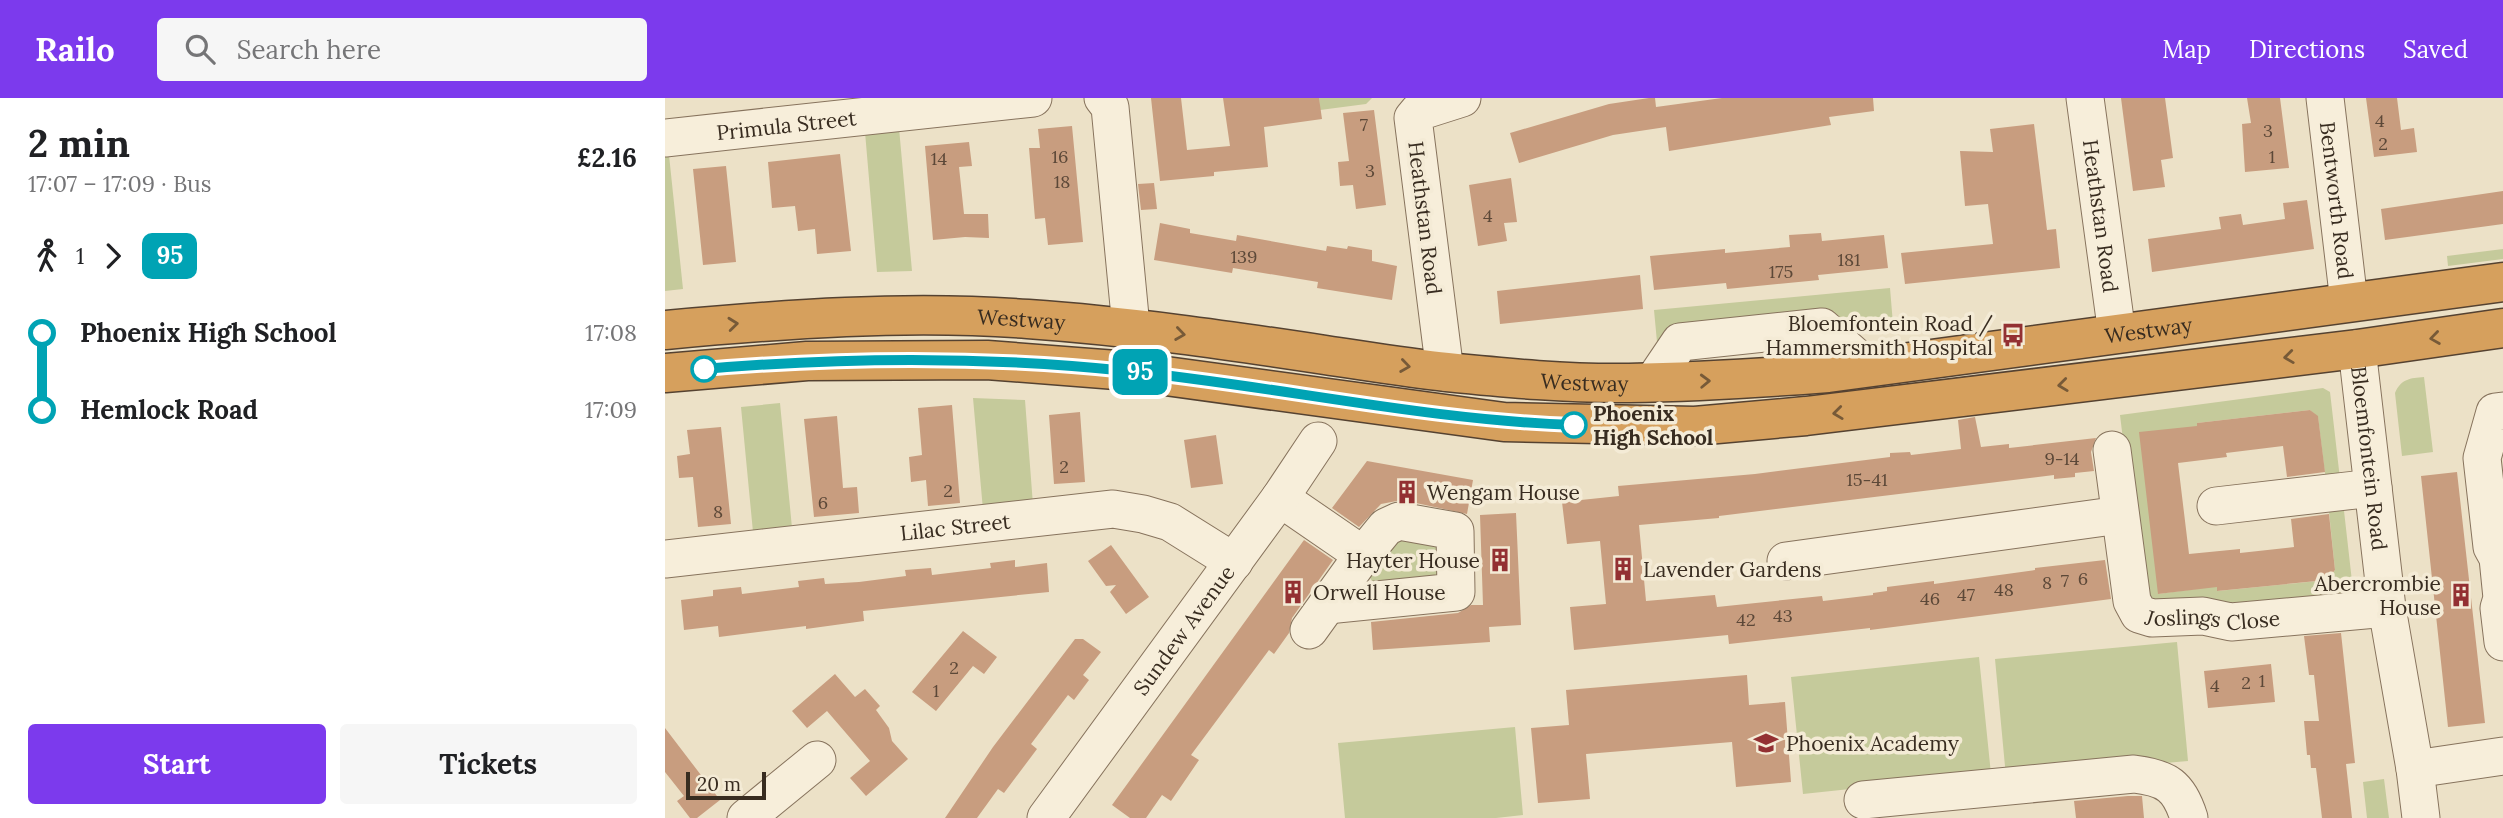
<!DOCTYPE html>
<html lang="en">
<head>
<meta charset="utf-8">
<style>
  body { margin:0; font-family:Lora,serif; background:#f6f6f6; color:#202124; height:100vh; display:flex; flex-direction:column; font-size:26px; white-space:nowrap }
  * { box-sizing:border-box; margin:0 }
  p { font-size:23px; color:#757577 }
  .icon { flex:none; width:38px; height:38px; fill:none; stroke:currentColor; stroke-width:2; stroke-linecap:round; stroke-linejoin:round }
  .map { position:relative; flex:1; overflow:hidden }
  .panel { display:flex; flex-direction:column; background:#fff; width:665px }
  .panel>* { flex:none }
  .badge { padding:0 14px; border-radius:10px; font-size:24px; line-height:46px }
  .scale { position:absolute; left:21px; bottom:18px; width:80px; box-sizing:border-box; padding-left:7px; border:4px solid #382c20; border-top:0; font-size:19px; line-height:24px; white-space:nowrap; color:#382c20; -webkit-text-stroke:5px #f4ebd6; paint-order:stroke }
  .map>.badge { position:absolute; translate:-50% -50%; box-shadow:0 0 0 4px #fff }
  .legs { display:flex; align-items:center; gap:10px; height:77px; padding:0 28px; font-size:23px }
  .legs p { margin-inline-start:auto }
  .head { display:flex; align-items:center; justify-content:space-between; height:119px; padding:0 28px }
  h1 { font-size:38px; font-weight:800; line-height:52px }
  .button { display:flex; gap:14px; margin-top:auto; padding:14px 28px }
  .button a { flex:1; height:80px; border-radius:7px; background:#7c3aed; color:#fff; font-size:28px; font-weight:800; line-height:80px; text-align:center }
  .button a+a { background:#f6f6f6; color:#202124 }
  ul { padding:0 28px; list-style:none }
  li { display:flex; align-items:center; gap:24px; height:77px; font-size:26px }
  li i { display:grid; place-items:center; width:10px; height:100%; margin:0 9px; background:currentColor }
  li i::after { content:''; width:18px; height:18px; margin:-9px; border:5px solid; border-radius:50%; background:#fff }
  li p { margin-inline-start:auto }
  li:first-child i { background:linear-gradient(#0000 50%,currentColor 0) }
  li:last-child i { background:linear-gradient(currentColor 50%,#0000 0) }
  header { display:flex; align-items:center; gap:42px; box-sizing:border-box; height:98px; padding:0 35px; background:#7c3aed; color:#fff }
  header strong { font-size:33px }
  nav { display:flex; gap:38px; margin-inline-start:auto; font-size:24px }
  .search { width:490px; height:63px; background:#f6f6f6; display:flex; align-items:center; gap:18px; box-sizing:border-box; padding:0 24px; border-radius:7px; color:#757577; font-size:26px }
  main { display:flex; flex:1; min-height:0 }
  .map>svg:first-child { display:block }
  .green { fill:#c5ca9b }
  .building { fill:#c89d7f }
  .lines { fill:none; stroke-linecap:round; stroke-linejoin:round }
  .minor-casing { stroke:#87735d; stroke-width:39 }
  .highway-casing { stroke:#554231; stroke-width:41 }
  .minor { stroke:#f7eeda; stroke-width:37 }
  .highway { stroke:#d6a05d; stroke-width:38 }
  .oneway { stroke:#775a38 }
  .line-1-casing { stroke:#fff; stroke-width:16 }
  .line-1 { stroke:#00a3b4; stroke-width:10 }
  .stop-1-dot { fill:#fff; stroke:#00a3b4; stroke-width:3.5 }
  .labels { text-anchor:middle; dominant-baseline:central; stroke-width:7; stroke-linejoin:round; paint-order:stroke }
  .number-label { font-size:18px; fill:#5c4838 }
  .street-label { font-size:21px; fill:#382c20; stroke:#f4ebd6 }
  .poi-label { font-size:21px; fill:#382c20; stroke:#f4ebd6; text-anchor:start }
  .stop-label { font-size:21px; font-weight:bold; fill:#382c20; stroke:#f4ebd6; text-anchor:start }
</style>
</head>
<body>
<header>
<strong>Railo</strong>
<div class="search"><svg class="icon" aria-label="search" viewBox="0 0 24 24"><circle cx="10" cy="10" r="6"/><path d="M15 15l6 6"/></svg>Search here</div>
<nav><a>Map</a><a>Directions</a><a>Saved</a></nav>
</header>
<main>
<section class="panel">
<div class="head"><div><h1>2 min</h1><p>17:07 – 17:09 · Bus</p></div><b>£2.16</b></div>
<div class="legs"><svg class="icon" aria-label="walk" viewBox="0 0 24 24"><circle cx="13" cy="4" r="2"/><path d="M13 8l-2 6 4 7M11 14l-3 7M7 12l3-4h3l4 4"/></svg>1<svg class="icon" aria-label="forward" viewBox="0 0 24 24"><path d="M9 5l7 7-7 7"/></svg><b class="badge" style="background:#00a3b4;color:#fff">95</b></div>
<ul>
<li><i style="color:#00a3b4"></i><b>Phoenix High School</b><p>17:08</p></li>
<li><i style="color:#00a3b4"></i><b>Hemlock Road</b><p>17:09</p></li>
</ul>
<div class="button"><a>Start</a><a>Tickets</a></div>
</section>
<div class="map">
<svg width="1838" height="720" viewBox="0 0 1838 720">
  <rect width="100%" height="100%" fill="#ece1c7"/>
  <path class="green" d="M 654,0 L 707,0 L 701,6 L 655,12 Z
    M 234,30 L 247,173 L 212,174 L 200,34 Z
    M 4,57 L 18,191 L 0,193 L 0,58 Z
    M 1838,151 L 1838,161 L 1783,168 L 1782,158 Z
    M 1225,190 L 1228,226 L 1188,231 L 1182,230 L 1000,236 L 992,244 L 989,212 Z
    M 1759,279 L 1768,354 L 1737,358 L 1730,295 C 1736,281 1745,280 1759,279 Z
    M 1658,290 L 1665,294 L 1675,381 L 1661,384 L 1653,319 L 1645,312 L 1532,325 L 1533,331 L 1514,333 L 1493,496 L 1552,488 L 1553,493 L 1662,482 L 1670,472 L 1663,404 L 1678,404 L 1689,501 L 1592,510 L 1494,503 L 1487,500 L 1476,489 L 1455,317 Z
    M 308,300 L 360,302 L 368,407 L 318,412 Z
    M 115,305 L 127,430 L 88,434 L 76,309 Z
    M 771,437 L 776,480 L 709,486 L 702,475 L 728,441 Z
    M 1512,544 L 1523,663 L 1341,679 L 1330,561 Z
    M 1314,559 L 1326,676 L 1138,696 L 1126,579 Z
    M 850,629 L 858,717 L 831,720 L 680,720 L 673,645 Z
    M 1719,681 L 1724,720 L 1702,720 L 1698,684 Z"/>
  <path class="building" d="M 486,0 L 516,0 L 522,52 L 565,48 L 558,0 L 654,0 L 657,21 L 599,29 L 603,69 L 549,74 L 549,78 L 495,83 Z
    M 984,0 L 990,0 L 991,9 L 1057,0 L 1208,0 L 1209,13 L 1164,19 L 1166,27 L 1004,53 L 1001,29 L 948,37 L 854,65 L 845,35 L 944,6 Z
    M 1456,0 L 1500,0 L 1508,60 L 1496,62 L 1500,89 L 1468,93 Z
    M 1582,0 L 1615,0 L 1624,70 L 1580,74 L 1577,26 L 1586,25 Z
    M 1701,0 L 1732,0 L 1736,32 L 1749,30 L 1752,54 L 1709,59 Z
    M 709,12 L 721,107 L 691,111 L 688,87 L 675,88 L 673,64 L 684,63 L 678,15 Z
    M 1369,26 L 1382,132 L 1391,131 L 1395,170 L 1240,186 L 1236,155 L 1328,146 L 1323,106 L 1300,108 L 1295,53 L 1328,54 L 1325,31 Z
    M 407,28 L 418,144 L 383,147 L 380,120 L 370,121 L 364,50 L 375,50 L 373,31 Z
    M 304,44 L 307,68 L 294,69 L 299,116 L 323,116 L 324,140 L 300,139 L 268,142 L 260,48 Z
    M 175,56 L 186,153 L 152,156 L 150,131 L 133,133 L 130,108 L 107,110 L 103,64 Z
    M 61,68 L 71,164 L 38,167 L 28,71 Z
    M 846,80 L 852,124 L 839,125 L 842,143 L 813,148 L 804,87 Z
    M 489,85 L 492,111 L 476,112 L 473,86 Z
    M 1838,93 L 1838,126 L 1720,142 L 1716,111 Z
    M 1642,102 L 1649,151 L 1487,174 L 1483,141 L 1556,131 L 1554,119 L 1576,116 L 1578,127 L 1620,121 L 1618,105 Z
    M 495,125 L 525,131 L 525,135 L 571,143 L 572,137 L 661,153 L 662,148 L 682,151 L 683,148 L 707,152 L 707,163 L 732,168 L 727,202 L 652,190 L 653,184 L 568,170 L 567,175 L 489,162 Z
    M 1156,135 L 1157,143 L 1219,137 L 1223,170 L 1153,177 L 1154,182 L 1062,191 L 1061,185 L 989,192 L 985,158 L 1060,151 L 1060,155 L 1125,149 L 1124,137 Z
    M 975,177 L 978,211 L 835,226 L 832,193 Z
    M 287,307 L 295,405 L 263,408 L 261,382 L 246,384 L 244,359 L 257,357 L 253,310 Z
    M 1645,312 L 1653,318 L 1660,374 L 1622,379 L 1618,348 L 1561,355 L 1562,359 L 1513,365 L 1524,456 L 1575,451 L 1575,455 L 1629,449 L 1626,421 L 1664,416 L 1670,472 L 1662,482 L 1552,493 L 1552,489 L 1493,496 L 1474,334 L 1532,328 L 1532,325 Z
    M 415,314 L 420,384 L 389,386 L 384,317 Z
    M 172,318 L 178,390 L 192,389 L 194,415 L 149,419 L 139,321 Z
    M 1310,319 L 1316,349 L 1344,346 L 1344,350 L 1431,340 L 1426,354 L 1429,373 L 1410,375 L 1410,379 L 1389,381 L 1389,377 L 1054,418 L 1054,420 L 974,427 L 981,503 L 1050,497 L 1052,509 L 1157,498 L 1158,503 L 1208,497 L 1208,495 L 1222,493 L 1222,489 L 1269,483 L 1269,486 L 1370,472 L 1370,470 L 1440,462 L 1446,501 L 1205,532 L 1205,530 L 1064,546 L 1063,537 L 909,552 L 905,509 L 941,506 L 935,443 L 902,446 L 897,404 L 954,398 L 953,388 L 1090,376 L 1225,359 L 1225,355 L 1245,354 L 1246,357 L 1296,351 L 1293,322 Z
    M 56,329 L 66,426 L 33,429 L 28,379 L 14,380 L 12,358 L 25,356 L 22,332 Z
    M 551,337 L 558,386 L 526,390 L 519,342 Z
    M 702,363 L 808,382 L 802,416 L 737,402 L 716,406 L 694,429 L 667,410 Z
    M 1792,374 L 1820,625 L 1783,629 L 1756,378 Z
    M 851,415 L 856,527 L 824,529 L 825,544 L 708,552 L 706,524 L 793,515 L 806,507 L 818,507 L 815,417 Z
    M 639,442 L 668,462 L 627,520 L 624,535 L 609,556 L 604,552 L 526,657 L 534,662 L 506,703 L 497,697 L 481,720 L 465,720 L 447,707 Z
    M 446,447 L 484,499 L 461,516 L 445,494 L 451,487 L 441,488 L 423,463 Z
    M 350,462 L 350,469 L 382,465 L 384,494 L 198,513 L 199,523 L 141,531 L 141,528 L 54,539 L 53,528 L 19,532 L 16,502 L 48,498 L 48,492 L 76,489 L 77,496 L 134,489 L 133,483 L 159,480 L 160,486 L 194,484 L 241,478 L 240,472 L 266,470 L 267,477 L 326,470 L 325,465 Z
    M 298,533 L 332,559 L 319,576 L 308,568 L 271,613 L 247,594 Z
    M 1676,535 L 1690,665 L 1681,666 L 1687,720 L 1657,720 L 1651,670 L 1646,670 L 1645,657 L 1642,657 L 1639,623 L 1654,623 L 1649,577 L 1644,577 L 1639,538 Z
    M 410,541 L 418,541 L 436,554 L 418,577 L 424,582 L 409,602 L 403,597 L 366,646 L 372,651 L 339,695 L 333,691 L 312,720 L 280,720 L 328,649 Z
    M 1606,566 L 1610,604 L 1543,610 L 1539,573 Z
    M 170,576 L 190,599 L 200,591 L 215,608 L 211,612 L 224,630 L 227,643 L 243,661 L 201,698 L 185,680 L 205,663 L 162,613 L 142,630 L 127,613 Z
    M 1082,577 L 1084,607 L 1120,604 L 1126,684 L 1071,689 L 1067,644 L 921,656 L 925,701 L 873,705 L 866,630 L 904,627 L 901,592 Z
    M 0,630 L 55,702 L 32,720 L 25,720 L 12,703 L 19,698 L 0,674 Z
    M 1463,698 L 1477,698 L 1479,720 L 1411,720 L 1409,703 Z"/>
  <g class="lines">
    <g class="minor-casing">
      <g id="minor">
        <path d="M 438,0 L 445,9 L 466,229"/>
        <path id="s1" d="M 1420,0 L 1452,236"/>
        <path id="s2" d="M 1660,0 L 1684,204"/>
        <path id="s3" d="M 0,40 L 368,0"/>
        <path id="s4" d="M 1692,251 L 1722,510 L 1750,671 L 1756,720"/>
        <path d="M 780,274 L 748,20 L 753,14 L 797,0"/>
        <path d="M 988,284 L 1015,244 L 1157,229 L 1202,269"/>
        <path d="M 1838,313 L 1830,314 L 1817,360 L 1827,449 L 1833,460 L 1837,500 L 1834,510 L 1838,544"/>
        <path id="s5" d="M 1447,352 L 1467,503 L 1474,516 L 1487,520 L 1538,518 L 1566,524 L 1722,510"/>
        <path d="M 615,400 L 698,457 L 644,532"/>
        <path d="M 1551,408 L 1708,390"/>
        <path id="s6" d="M 0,461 L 448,411 L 478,416 L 505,424 L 569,464"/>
        <path d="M 1121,463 L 1455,417"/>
        <path d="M 662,507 L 791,494 L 790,433 L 734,423 L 721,429 L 698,457"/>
        <path d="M 1750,671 L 1838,658"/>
        <path d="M 1198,702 L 1469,676 C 1502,680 1514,688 1524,720"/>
        <path d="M 81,720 L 152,662"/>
        <path id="s7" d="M 381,720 L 615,400 L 653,343"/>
      </g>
    </g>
    <g class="highway-casing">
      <g id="highway">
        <path id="s8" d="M 0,232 C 120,221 242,212 363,221 C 463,228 561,242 660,257 C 701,263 742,270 782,274 C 842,280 904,286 964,285 C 1030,284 1097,280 1163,275 L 1838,184"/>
        <path d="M 0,275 L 142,263 L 322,262 L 464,273 L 839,324 L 1030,328 L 1141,318 L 1692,251 L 1838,230"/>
      </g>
    </g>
    <use href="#minor" class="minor"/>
    <use href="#highway" class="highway"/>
  </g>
  <defs><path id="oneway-chevron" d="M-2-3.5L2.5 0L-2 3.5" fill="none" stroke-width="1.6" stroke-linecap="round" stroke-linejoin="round" transform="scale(1.75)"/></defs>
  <g class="oneway">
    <use href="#oneway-chevron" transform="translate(68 226) rotate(-6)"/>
    <use href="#oneway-chevron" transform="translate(515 236) rotate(8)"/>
    <use href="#oneway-chevron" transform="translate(1770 240) rotate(172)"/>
    <use href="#oneway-chevron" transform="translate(1624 259) rotate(173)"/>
    <use href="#oneway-chevron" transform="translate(740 268) rotate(8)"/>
    <use href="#oneway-chevron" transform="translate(1040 283) rotate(-2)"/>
    <use href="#oneway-chevron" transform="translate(1398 287) rotate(173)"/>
    <use href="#oneway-chevron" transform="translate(1173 315) rotate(173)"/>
  </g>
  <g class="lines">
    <g class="line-1-casing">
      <path id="line-1" d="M 39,271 C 180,259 321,258 462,273 C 612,288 759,322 909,327"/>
    </g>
    <use href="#line-1" class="line-1"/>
  </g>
  <defs>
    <g id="bus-bare" transform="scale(1.89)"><path d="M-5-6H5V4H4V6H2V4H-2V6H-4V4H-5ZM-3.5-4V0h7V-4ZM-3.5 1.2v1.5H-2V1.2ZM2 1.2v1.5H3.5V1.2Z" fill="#933032" stroke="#f4ebd6" stroke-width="2.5" paint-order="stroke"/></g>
    <g id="building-bare" transform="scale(1.89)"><path d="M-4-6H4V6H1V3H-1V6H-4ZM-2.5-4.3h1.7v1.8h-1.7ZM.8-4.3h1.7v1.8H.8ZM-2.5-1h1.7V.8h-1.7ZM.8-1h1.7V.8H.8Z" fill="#933032" stroke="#f4ebd6" stroke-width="2.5" paint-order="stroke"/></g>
    <g id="school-bare" transform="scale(1.89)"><path d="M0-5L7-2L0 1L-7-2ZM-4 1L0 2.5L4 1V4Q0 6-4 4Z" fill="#933032" stroke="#f4ebd6" stroke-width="2.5" paint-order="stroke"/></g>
  </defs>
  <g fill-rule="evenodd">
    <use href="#bus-bare" x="1348" y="237"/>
    <use href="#building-bare" x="742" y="394"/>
    <use href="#building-bare" x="835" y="462"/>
    <use href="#building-bare" x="958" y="471"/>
    <use href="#building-bare" x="628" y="494"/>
    <use href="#building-bare" x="1796" y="497"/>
    <use href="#school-bare" x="1101" y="645"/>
  </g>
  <g class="stop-1-dot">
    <circle cx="39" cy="271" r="12"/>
    <circle cx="909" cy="327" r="12"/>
  </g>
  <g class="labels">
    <g class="number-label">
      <text x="1715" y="22">4</text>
      <text x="699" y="26">7</text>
      <text x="1603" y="32">3</text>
      <text x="1718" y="45">2</text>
      <text x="395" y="58">16</text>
      <text x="1607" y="58">1</text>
      <text x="274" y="60">14</text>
      <text x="705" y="72">3</text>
      <text x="397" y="83">18</text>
      <text x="823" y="117">4</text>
      <text x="579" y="158">139</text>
      <text x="1184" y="161">181</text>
      <text x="1116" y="173">175</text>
      <text x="1397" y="360">9-14</text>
      <text x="399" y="368">2</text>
      <text x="1202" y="381">15-41</text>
      <text x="283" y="392">2</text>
      <text x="158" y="404">6</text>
      <text x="53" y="413">8</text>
      <text x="1418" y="480">6</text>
      <text x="1400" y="482">7</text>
      <text x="1382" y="484">8</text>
      <text x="1339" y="491">48</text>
      <text x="1301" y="496">47</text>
      <text x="1265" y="500">46</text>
      <text x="1118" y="517">43</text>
      <text x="1081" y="521">42</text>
      <text x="289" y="569">2</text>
      <text x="1597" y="582">1</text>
      <text x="1581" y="584">2</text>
      <text x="1550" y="587">4</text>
      <text x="271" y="592">1</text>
    </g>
    <g class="street-label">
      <text stroke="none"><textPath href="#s3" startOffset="122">Primula Street</textPath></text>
      <text stroke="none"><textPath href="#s2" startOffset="103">Bentworth Road</textPath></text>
      <text stroke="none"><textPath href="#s1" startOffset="119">Heathstan Road</textPath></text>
      <text transform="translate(760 120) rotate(83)">Heathstan Road</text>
      <text stroke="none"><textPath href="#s8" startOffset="357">Westway</textPath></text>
      <text stroke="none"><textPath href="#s8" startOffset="1491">Westway</textPath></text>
      <text stroke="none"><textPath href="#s8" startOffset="924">Westway</textPath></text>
      <text stroke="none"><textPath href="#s4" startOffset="110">Bloemfontein Road</textPath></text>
      <text stroke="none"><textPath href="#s6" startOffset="292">Lilac Street</textPath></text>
      <text stroke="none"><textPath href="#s5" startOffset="242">Joslings Close</textPath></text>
      <text stroke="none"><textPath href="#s7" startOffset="233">Sundew Avenue</textPath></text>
    </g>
    <g class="poi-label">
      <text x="1328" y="225" text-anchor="end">Bloemfontein Road /<tspan x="1328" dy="24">Hammersmith Hospital</tspan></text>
      <text x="762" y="394">Wengam House</text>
      <text x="815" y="462" text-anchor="end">Hayter House</text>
      <text x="978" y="471">Lavender Gardens</text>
      <text x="1776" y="485" text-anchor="end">Abercrombie<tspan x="1776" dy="24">House</tspan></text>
      <text x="648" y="494">Orwell House</text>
      <text x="1121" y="645">Phoenix Academy</text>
    </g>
    <g class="stop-label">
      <text x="928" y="315">Phoenix<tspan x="928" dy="24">High School</tspan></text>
    </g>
  </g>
</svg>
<div class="scale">20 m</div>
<b class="badge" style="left:475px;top:274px;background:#00a3b4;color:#fff">95</b>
</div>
</main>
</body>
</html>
